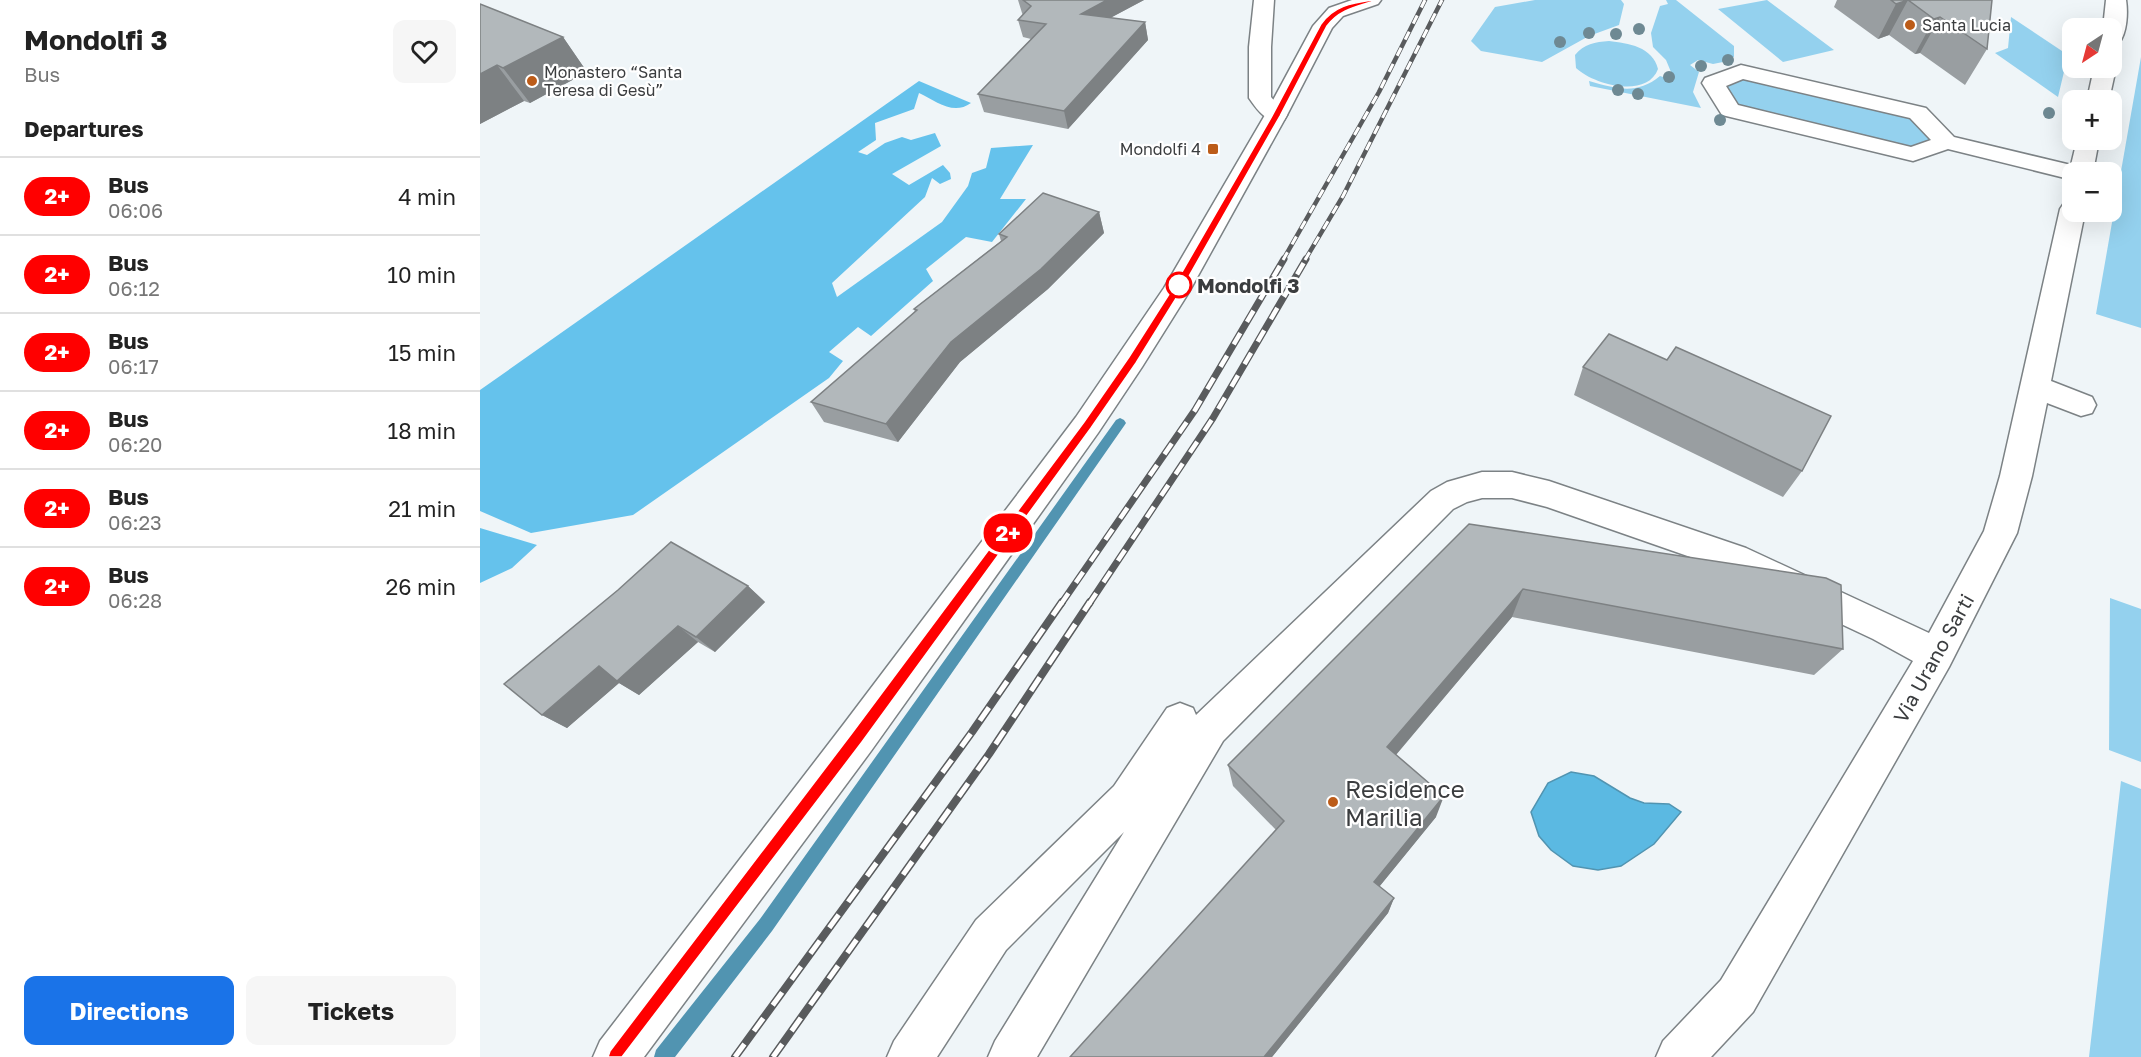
<!DOCTYPE html>
<html lang="en">
<head>
<meta charset="utf-8">
<style>
  body { margin:0; font-family:"Golos Text",sans-serif; background:#f6f6f6; color:#222; height:100vh; display:flex; flex-direction:column; font-size:22px; white-space:nowrap }
  * { box-sizing:border-box; margin:0 }
  p { font-size:20px; color:#767676 }
  .icon { flex:none; width:33px; height:33px; fill:none; stroke:currentColor; stroke-width:2; stroke-linecap:round; stroke-linejoin:round }
  .map { position:relative; flex:1; overflow:hidden }
  .details { display:flex; flex-direction:column; background:#fff; width:480px }
  .details>* { flex:none }
  .badge { padding:0 12px; border-radius:20px; font-size:21px; line-height:39px }
  .needle { width:39px; rotate:216deg }
  .controls { position:absolute; left:1582px; top:18px; display:grid; gap:12px }
  .controls a { display:grid; place-items:center; width:60px; height:60px; border-radius:12px; background:#fff; box-shadow:0 6px 24px #0002; font-size:30px }
  .map>.badge { position:absolute; translate:-50% -50%; box-shadow:0 0 0 3px #fff }
  h2 { padding:0 24px; font-size:22px; line-height:54px }
  .round { display:grid; place-items:center; flex:none; width:63px; height:63px; border-radius:12px; background:#f6f6f6 }
  .headline { display:flex; align-items:center; justify-content:space-between; height:102px; padding:0 24px }
  h1 { font-size:28px; font-weight:700; line-height:45px }
  .action { display:flex; gap:12px; margin-top:auto; padding:12px 24px }
  .action a { flex:1; height:69px; border-radius:12px; background:#1a73e8; color:#fff; font-size:24px; font-weight:700; line-height:69px; text-align:center }
  .action a+a { background:#f6f6f6; color:#222 }
  ul { padding:0; list-style:none }
  li { display:flex; align-items:center; gap:18px; height:78px; padding:0 24px; border-top:2px solid #e0e0e0 }
  li div { flex:1 }
  li b { display:block; font-size:22px }
  li em { font-style:normal }
  li .badge { min-width:66px; font-weight:700; text-align:center }
  main { display:flex; flex:1; min-height:0 }
  .map>svg:first-child { display:block }
  .green { fill:#94d1ee }
  .forest { fill:#65c2ec }
  .water { fill:#5bb9e2; stroke:#5194b1; stroke-width:1.5 }
  .lines { fill:none; stroke-linecap:round; stroke-linejoin:round }
  .stream { fill:#5194b1; fill-rule:evenodd }
  .minor-casing { stroke:#7c8285; stroke-width:3 }
  .major-casing { stroke:#7c8285; stroke-width:3 }
  .minor { fill:#fff; fill-rule:evenodd }
  .major { fill:#fff; fill-rule:evenodd }
  .rail-far2-casing { stroke:#595b5d; stroke-width:4.5 }
  .rail-far1-casing { stroke:#595b5d; stroke-width:7 }
  .rail-casing { stroke:#595b5d; stroke-width:8 }
  .rail-far2 { stroke:#fff; stroke-width:3; stroke-dasharray:9; stroke-linecap:butt }
  .rail-far1 { stroke:#fff; stroke-width:4.5; stroke-dasharray:13; stroke-linecap:butt }
  .rail { stroke:#fff; stroke-width:5; stroke-dasharray:16; stroke-linecap:butt }
  .tree { fill:#6e8993 }
  .wall { fill:#999ea1 }
  .shaded-wall { fill:#7d8183 }
  .building { fill:#b2b8bb; stroke:#7d8183; stroke-width:1.5 }
  .line { fill:#f00; stroke:#fff; stroke-width:1.5 }
  .poi-dot { fill:#bc5c19; stroke:#fff; stroke-width:2 }
  .stop-dot { fill:#fff; stroke:#f00; stroke-width:3 }
  .labels { text-anchor:middle; dominant-baseline:central; stroke-width:4.5; stroke-linejoin:round; paint-order:stroke }
  .far-poi-label { font-size:16px; fill:#3b3d3f; stroke:#fff; text-anchor:start }
  .stop-label { font-size:20px; font-weight:bold; fill:#3b3d3f; stroke:#fff; text-anchor:start }
  .street-label { font-size:20px; fill:#3b3d3f; stroke:#fff }
  .near-poi-label { font-size:24px; fill:#3b3d3f; stroke:#fff; text-anchor:start }
</style>
</head>
<body>
<main>
<section class="details">
<div class="headline"><div><h1>Mondolfi 3</h1><p>Bus</p></div><a class="round"><svg class="icon" aria-label="heart" viewBox="0 0 24 24"><path d="M12 20l-8-8c-3-5 5-10 8-4 3-6 11-1 8 4z"/></svg></a></div>
<h2>Departures</h2>
<ul>
<li><span class="badge" style="background:#f00;color:#fff">2+</span><div><b>Bus</b><p>06:06</p></div><em>4 min</em></li>
<li><span class="badge" style="background:#f00;color:#fff">2+</span><div><b>Bus</b><p>06:12</p></div><em>10 min</em></li>
<li><span class="badge" style="background:#f00;color:#fff">2+</span><div><b>Bus</b><p>06:17</p></div><em>15 min</em></li>
<li><span class="badge" style="background:#f00;color:#fff">2+</span><div><b>Bus</b><p>06:20</p></div><em>18 min</em></li>
<li><span class="badge" style="background:#f00;color:#fff">2+</span><div><b>Bus</b><p>06:23</p></div><em>21 min</em></li>
<li><span class="badge" style="background:#f00;color:#fff">2+</span><div><b>Bus</b><p>06:28</p></div><em>26 min</em></li>
</ul>
<div class="action"><a>Directions</a><a>Tickets</a></div>
</section>
<div class="map">
<svg width="1661" height="1057" viewBox="0 0 1661 1057">
  <rect width="100%" height="100%" fill="#eff5f8"/>
  <path class="green" d="M 1055,0 L 1141,0 L 1144,4 L 1139,25 L 1109,36 L 1062,62 L 1001,51 L 991,41 L 1015,7 Z
    M 1186,0 L 1196,0 L 1254,46 L 1254,57 L 1243,58 L 1243,62 L 1233,64 L 1218,60 L 1210,65 L 1219,72 L 1213,92 L 1221,108 L 1110,86 L 1109,81 C 1137,89 1157,95 1180,76 L 1186,78 L 1191,72 L 1186,60 L 1173,47 L 1171,33 L 1180,6 L 1188,4 Z
    M 1287,0 L 1354,50 L 1303,62 L 1238,9 Z
    M 1531,17 L 1588,55 L 1578,97 L 1515,53 L 1528,48 Z
    M 1129,41 C 1148,43 1173,47 1178,69 C 1167,99 1114,85 1096,68 L 1095,55 C 1104,44 1115,42 1129,41 Z
    M 1661,57 L 1661,328 L 1616,314 Z
    M 1262,78 L 1436,117 L 1453,140 L 1435,148 L 1257,106 L 1245,85 Z
    M 1630,598 L 1661,609 L 1661,762 L 1629,750 Z
    M 1641,781 L 1661,789 L 1661,1057 L 1609,1057 Z"/>
  <path class="forest" d="M 439,81 L 491,103 C 473,116 456,101 439,93 L 434,109 L 395,123 L 396,140 L 378,152 L 387,155 L 405,143 L 422,137 L 431,140 L 455,133 L 461,146 L 412,174 L 429,185 L 463,165 L 470,173 L 471,179 L 460,184 L 452,178 L 445,197 L 352,283 L 357,297 L 462,222 L 488,186 L 492,173 L 506,168 L 511,148 L 553,145 L 520,199 L 546,199 L 512,242 L 486,237 L 446,269 L 453,281 L 391,336 L 378,327 L 349,352 L 363,361 L 349,378 L 153,515 L 51,533 L 0,511 L 0,390 Z
    M 0,528 L 57,545 L 32,568 L 0,583 Z"/>
  <path class="water" d="M 1091,772 L 1114,776 L 1150,798 L 1164,803 L 1189,804 L 1201,812 L 1174,844 L 1141,866 L 1118,870 L 1093,866 L 1071,850 L 1059,836 L 1051,812 L 1068,783 Z"/>
  <g class="lines">
    <path class="stream" d="M 640,418 L 644,420 L 646,423 L 644,426 L 292,931 L 195,1057 L 174,1057 L 176,1050 L 280,919 L 636,420 Z"/>
    <g class="minor-casing">
      <path id="minor" d="M 774,0 L 794,0 L 791,47 L 791,97 L 807,115 L 804,120 C 787,124 778,111 769,98 L 769,47 Z
        M 1626,0 L 1646,0 C 1648,13 1647,33 1639,43 L 1632,45 L 1632,28 L 1623,28 Z
        M 1633,63 L 1636,68 L 1629,100 L 1607,100 L 1614,68 L 1632,68 Z
        M 1261,65 L 1446,108 L 1474,137 L 1591,165 L 1597,140 L 1619,140 L 1613,172 L 1593,172 L 1593,180 L 1468,149 L 1433,161 L 1242,115 L 1222,83 L 1225,78 ZM 1263,79 L 1430,118 L 1451,140 L 1431,147 L 1258,105 L 1246,86 Z
        M 1593,201 L 1593,212 L 1605,212 L 1571,381 L 1612,397 L 1616,405 L 1612,413 L 1601,416 L 1567,403 L 1552,476 L 1537,533 L 1469,667 L 1273,1012 L 1231,1057 L 1176,1057 L 1183,1041 L 1241,980 L 1433,661 L 1393,639 L 1242,568 L 1067,507 L 1032,498 L 1002,498 L 987,502 L 973,509 L 743,741 L 557,1057 L 508,1057 L 515,1041 L 644,832 L 526,950 L 457,1057 L 407,1057 L 414,1041 L 496,920 L 634,786 L 687,708 L 700,703 L 713,708 L 716,715 L 951,491 L 967,482 L 1002,472 L 1032,472 L 1069,481 L 1266,548 L 1449,633 L 1504,531 L 1520,476 L 1580,209 L 1584,203 Z"/>
    </g>
    <g class="major-casing">
      <path id="major" d="M 872,0 L 901,0 L 898,4 L 863,16 L 852,28 L 807,115 L 709,292 L 662,367 L 618,433 L 391,751 L 164,1057 L 113,1057 L 120,1041 L 363,725 L 596,417 L 684,288 L 785,115 L 833,26 L 849,8 Z"/>
    </g>
    <use href="#minor" class="minor"/>
    <use href="#major" class="major"/>
    <g class="rail-far2-casing">
      <path id="rail-far2" d="M 803,260 L 899,92 L 945,0
        M 825,260 L 863,196 L 962,0"/>
    </g>
    <g class="rail-far1-casing">
      <path id="rail-far1" d="M 581,604 L 715,410 L 804,259
        M 609,604 L 733,418 L 826,259"/>
    </g>
    <g class="rail-casing">
      <path id="rail" d="M 255,1057 L 492,732 L 582,602
        M 293,1057 L 509,754 L 610,602"/>
    </g>
    <use href="#rail-far2" class="rail-far2"/>
    <use href="#rail-far1" class="rail-far1"/>
    <use href="#rail" class="rail"/>
  </g>
  <g class="tree">
    <circle cx="1159" cy="29" r="6"/>
    <circle cx="1109" cy="33" r="6"/>
    <circle cx="1136" cy="34" r="6"/>
    <circle cx="1080" cy="42" r="6"/>
    <circle cx="1248" cy="60" r="6"/>
    <circle cx="1221" cy="66" r="6"/>
    <circle cx="1189" cy="77" r="6"/>
    <circle cx="1138" cy="90" r="6"/>
    <circle cx="1158" cy="94" r="6"/>
    <circle cx="1569" cy="113" r="6"/>
    <circle cx="1240" cy="120" r="6"/>
  </g>
  <path class="wall" d="M 538,0 L 664,0 L 630,18 L 665,22 L 668,40 L 588,129 L 504,112 L 498,94 L 551,39 L 543,37 L 538,20 L 543,15 L 542,13 Z
    M 1357,0 L 1512,0 L 1507,49 L 1485,85 L 1440,53 L 1435,54 L 1409,35 L 1398,39 L 1354,7 Z
    M 0,4 L 83,37 L 107,72 L 50,103 L 44,101 L 0,124 Z
    M 619,212 L 624,233 L 568,289 L 480,362 L 418,442 L 344,422 L 331,402 L 435,312 L 434,309 L 521,241 L 519,234 Z
    M 1187,360 L 1322,471 L 1303,497 L 1094,395 L 1103,367 Z
    M 989,524 L 1363,649 L 1334,675 L 1032,617 L 916,755 L 956,817 L 899,887 L 914,898 L 908,913 L 792,1057 L 590,1057 L 796,830 L 753,786 L 748,765 Z
    M 268,586 L 285,602 L 235,652 L 218,642 L 159,695 L 139,683 L 87,728 L 62,715 Z"/>
  <path class="shaded-wall" d="M 627,0 L 664,0 L 604,32 L 601,14 Z
    M 1428,0 L 1409,35 L 1398,39 L 1416,4 Z
    M 1460,17 L 1440,53 L 1435,54 L 1454,19 Z
    M 665,22 L 668,40 L 588,129 L 584,111 Z
    M 83,37 L 107,72 L 50,103 L 23,68 Z
    M 17,65 L 44,101 L 0,124 L 0,74 Z
    M 619,212 L 624,233 L 568,289 L 480,362 L 418,442 L 406,424 L 471,342 Z
    M 268,586 L 285,602 L 235,652 L 216,637 Z
    M 1043,589 L 1032,617 L 903,770 L 907,747 Z
    M 198,626 L 218,642 L 159,695 L 139,683 L 87,728 L 62,715 L 119,666 Z
    M 964,796 L 956,817 L 890,898 L 894,882 Z
    M 914,898 L 908,913 L 792,1057 L 784,1057 Z"/>
  <path class="building" d="M 543,0 L 627,0 L 601,14 L 665,22 L 584,111 L 498,94 L 566,24 L 538,20 L 551,6 Z
    M 1411,0 L 1512,0 L 1507,49 L 1460,17 L 1454,19 L 1428,0 L 1416,4 Z
    M 0,4 L 83,37 L 23,68 L 17,65 L 0,74 Z
    M 563,193 L 619,212 L 561,269 L 471,342 L 406,424 L 331,402 L 437,310 L 434,309 L 527,237 L 519,234 Z
    M 1129,334 L 1187,360 L 1196,347 L 1351,416 L 1322,471 L 1103,367 Z
    M 989,524 L 1346,578 L 1361,585 L 1363,649 L 1043,589 L 907,747 L 964,796 L 894,882 L 914,898 L 784,1057 L 590,1057 L 804,821 L 748,765 Z
    M 191,542 L 268,586 L 216,637 L 198,626 L 137,681 L 119,666 L 62,715 L 24,684 L 138,590 Z"/>
  <path class="line" d="M 892,0 L 894,1 C 875,7 859,10 847,26 L 800,116 L 700,292 L 656,363 L 611,428 L 382,742 L 142,1057 L 128,1057 L 130,1051 L 372,733 L 604,422 L 649,357 L 691,291 L 792,116 L 841,24 C 854,6 871,3 892,0 Z"/>
  <g class="poi-dot">
    <circle cx="1430" cy="25" r="6"/>
    <circle cx="52" cy="81" r="6"/>
    <rect x="727" y="143" width="12" height="12" rx="3"/>
    <circle cx="853" cy="802" r="6"/>
  </g>
  <circle class="stop-dot" cx="699" cy="285" r="12"/>
  <g class="labels">
    <g class="far-poi-label">
      <text x="1442" y="25">Santa Lucia</text>
      <text x="64" y="72">Monastero “Santa<tspan x="64" dy="18">Teresa di Gesù”</tspan></text>
      <text x="721" y="149" text-anchor="end">Mondolfi 4</text>
    </g>
    <g class="stop-label">
      <text x="717" y="285">Mondolfi 3</text>
    </g>
    <g class="street-label">
      <text transform="translate(1453 658) rotate(-61)">Via Urano Sarti</text>
    </g>
    <g class="near-poi-label">
      <text x="865" y="788">Residence<tspan x="865" dy="28">Marilia</tspan></text>
    </g>
  </g>
</svg>
<div class="controls">
<a><svg class="needle" viewBox="-14 -14 28 28"><path d="M0-13l5 13h-10z" fill="#e53935"/><path d="M0 13l5-13h-10z" fill="#767676"/></svg></a>
<a>+</a>
<a>−</a>
</div>
<b class="badge" style="left:528px;top:533px;background:#f00;color:#fff">2+</b>
</div>
</main>
</body>
</html>
